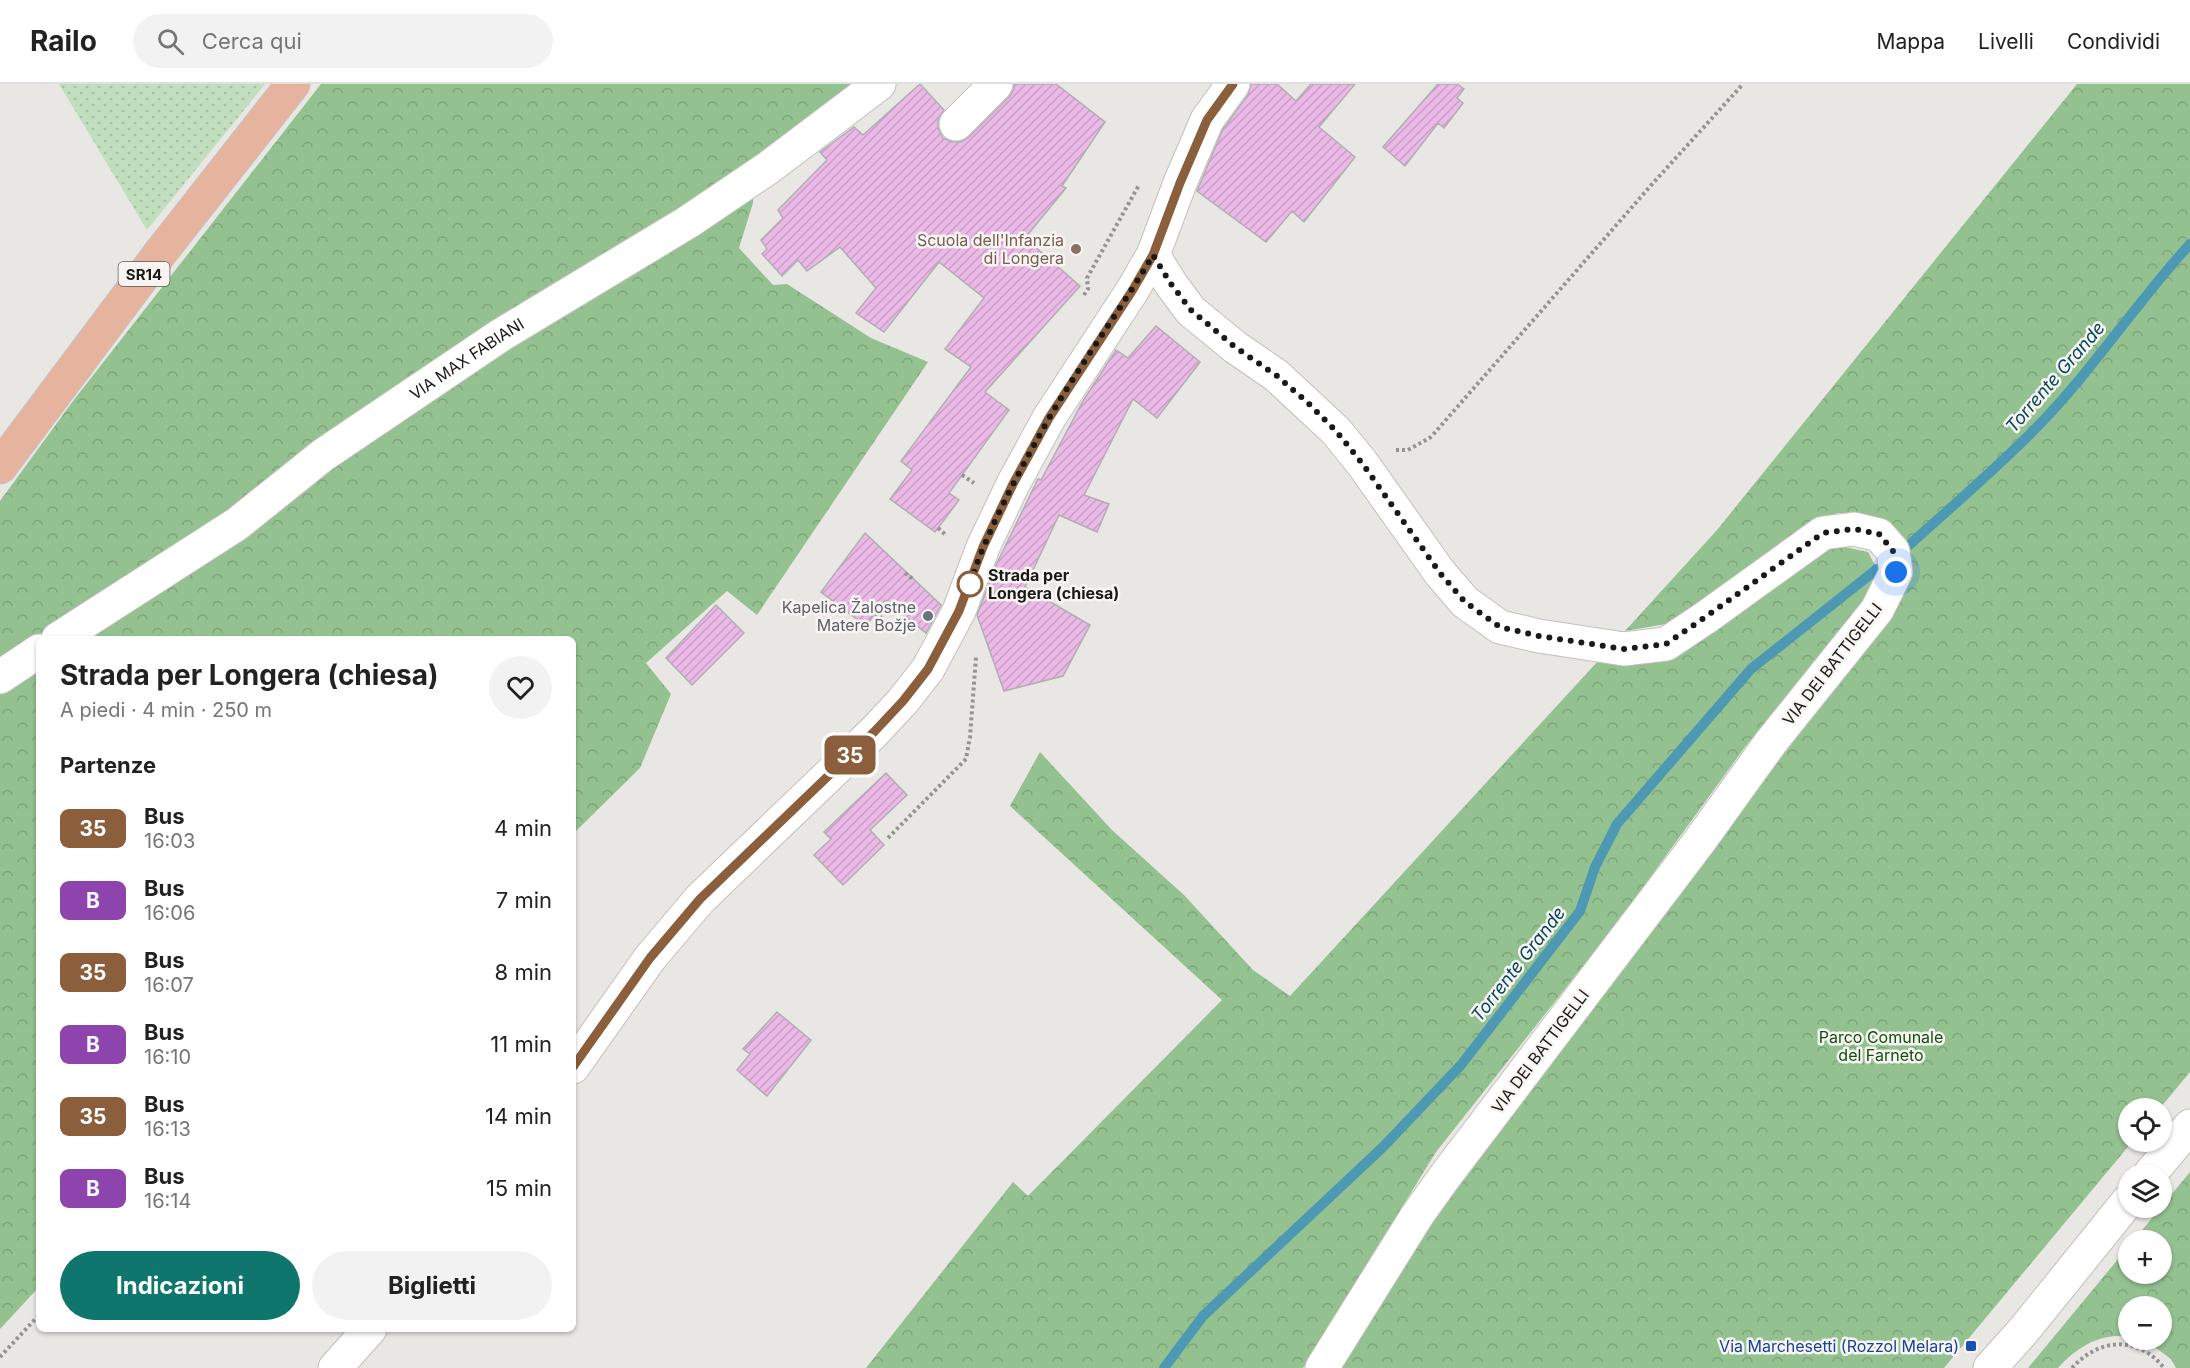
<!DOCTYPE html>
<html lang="it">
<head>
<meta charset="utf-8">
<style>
  body { margin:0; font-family:Inter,sans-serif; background:#f2f2f2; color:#222; height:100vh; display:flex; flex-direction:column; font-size:22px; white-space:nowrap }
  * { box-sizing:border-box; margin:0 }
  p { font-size:20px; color:#767676 }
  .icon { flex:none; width:33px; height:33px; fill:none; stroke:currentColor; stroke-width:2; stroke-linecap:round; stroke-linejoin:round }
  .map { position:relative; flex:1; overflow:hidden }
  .side { position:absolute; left:36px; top:552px; width:540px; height:696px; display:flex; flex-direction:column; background:#fff; border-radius:9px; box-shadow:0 2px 4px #0004 }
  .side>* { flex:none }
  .badge { padding:0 12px; border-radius:9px; font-size:21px; line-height:39px }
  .controls { position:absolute; left:2118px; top:1014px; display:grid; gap:12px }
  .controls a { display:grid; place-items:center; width:54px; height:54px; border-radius:50%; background:#fff; box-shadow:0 2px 4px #0004; font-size:30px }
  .you { position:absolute; width:30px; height:30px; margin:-15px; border:4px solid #fff; border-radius:50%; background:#1a73e8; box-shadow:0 0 0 9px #1a73e833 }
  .map>.badge { position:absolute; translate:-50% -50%; box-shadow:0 0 0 3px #fff }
  h2 { padding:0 24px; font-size:22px; line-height:54px }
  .round { display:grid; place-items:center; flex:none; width:63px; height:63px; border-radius:32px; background:#f2f2f2 }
  .headline { display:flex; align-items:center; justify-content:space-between; height:102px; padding:0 24px }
  h1 { font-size:28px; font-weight:700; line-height:45px }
  .button { display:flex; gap:12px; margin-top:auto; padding:12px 24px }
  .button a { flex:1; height:69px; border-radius:36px; background:#0f766e; color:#fff; font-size:24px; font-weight:700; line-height:69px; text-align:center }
  .button a+a { background:#f2f2f2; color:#222 }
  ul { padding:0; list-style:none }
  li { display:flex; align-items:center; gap:18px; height:72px; padding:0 24px }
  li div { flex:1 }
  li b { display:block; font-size:22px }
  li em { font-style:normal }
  li .badge { min-width:66px; font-weight:700; text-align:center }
  header { display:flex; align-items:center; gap:36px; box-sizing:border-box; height:84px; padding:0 30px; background:#fff; border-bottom:2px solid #e0e0e0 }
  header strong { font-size:28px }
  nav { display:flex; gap:33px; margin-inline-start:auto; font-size:21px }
  .search { width:420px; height:54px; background:#f2f2f2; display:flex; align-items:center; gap:15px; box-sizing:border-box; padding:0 21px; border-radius:33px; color:#767676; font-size:22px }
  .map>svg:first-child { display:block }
  .grass { fill:url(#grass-dots) }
  .forest { fill:url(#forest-crowns) }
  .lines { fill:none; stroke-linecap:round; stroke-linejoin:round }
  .stream { stroke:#4d98b2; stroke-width:10 }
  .building { fill:url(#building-hatch); stroke:#b1aeb1; stroke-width:1.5 }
  .minor-casing { stroke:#c2c0bd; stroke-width:35 }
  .tertiary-casing { stroke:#c2c0bd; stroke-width:35 }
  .secondary-casing { stroke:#c2c0bd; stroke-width:35 }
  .primary-casing { stroke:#c3c3c3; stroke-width:35 }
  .path { stroke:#969492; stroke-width:4; stroke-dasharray:3 3; stroke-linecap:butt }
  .minor { stroke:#fff; stroke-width:33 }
  .tertiary { stroke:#fff; stroke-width:33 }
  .secondary { stroke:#fff; stroke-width:33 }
  .primary { stroke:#e6b39e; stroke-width:33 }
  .line-casing { stroke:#fff; stroke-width:14 }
  .line { stroke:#8b5e3c; stroke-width:9 }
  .walk { stroke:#191917; stroke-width:6; stroke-dasharray:0 10.8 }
  .education-dot { fill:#8d6e63; stroke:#f7f4f1; stroke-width:2 }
  .stop-dot { fill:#fff; stroke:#8b5e3c; stroke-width:3 }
  .worship-dot { fill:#6b7280; stroke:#f7f4f1; stroke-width:2 }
  .transit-dot { fill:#1a4fb4; stroke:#f7f4f1; stroke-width:2 }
  .labels { text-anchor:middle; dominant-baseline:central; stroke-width:5; stroke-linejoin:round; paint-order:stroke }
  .shield { fill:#f7f4f1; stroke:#5c5b58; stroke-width:1.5 }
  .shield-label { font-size:15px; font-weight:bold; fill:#191917 }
  .education-label { font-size:16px; fill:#785e54; stroke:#f7f4f1; text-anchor:end }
  .street-label { font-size:16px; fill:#191917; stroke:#f7f4f1 }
  .stop-label { font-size:16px; font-weight:bold; fill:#191917; stroke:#f7f4f1; text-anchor:start }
  .worship-label { font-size:16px; fill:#5b616d; stroke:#f7f4f1; text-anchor:end }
  .park-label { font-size:16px; fill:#104f0f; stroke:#f7f4f1 }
  .transit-label { font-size:16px; fill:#164399; stroke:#f7f4f1; text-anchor:end }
  .water-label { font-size:18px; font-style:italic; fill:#04495c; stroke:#f7f4f1 }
</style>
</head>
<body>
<header>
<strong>Railo</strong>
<div class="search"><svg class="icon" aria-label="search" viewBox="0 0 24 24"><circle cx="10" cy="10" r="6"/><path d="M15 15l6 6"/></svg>Cerca qui</div>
<nav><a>Mappa</a><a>Livelli</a><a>Condividi</a></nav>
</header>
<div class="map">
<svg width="2190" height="1284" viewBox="0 0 2190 1284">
  <defs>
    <pattern id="grass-dots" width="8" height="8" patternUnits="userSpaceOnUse" patternTransform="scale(1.5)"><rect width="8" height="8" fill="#c1dfbe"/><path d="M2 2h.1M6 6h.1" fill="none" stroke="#a5bfa3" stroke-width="1.8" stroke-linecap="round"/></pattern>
    <pattern id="forest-crowns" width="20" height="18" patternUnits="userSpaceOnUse" patternTransform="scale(1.5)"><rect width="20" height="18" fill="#94c190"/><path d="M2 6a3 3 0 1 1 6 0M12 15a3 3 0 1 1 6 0" fill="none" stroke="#7fa57b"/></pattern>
    <pattern id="building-hatch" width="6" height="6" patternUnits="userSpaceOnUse" patternTransform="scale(1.5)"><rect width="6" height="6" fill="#ebb9e7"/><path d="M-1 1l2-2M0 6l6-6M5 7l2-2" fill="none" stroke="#c99ec5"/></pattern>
  </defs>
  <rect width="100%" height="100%" fill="#e9e7e4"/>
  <path class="grass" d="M 59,0 L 265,0 L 147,146 Z"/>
  <path class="forest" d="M 321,0 L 858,0 L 752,80 L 753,119 L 739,164 L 773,201 L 787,200 L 871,254 L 928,278 L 757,531 L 727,507 L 646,579 L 671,610 L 640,684 L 573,750 L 573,555 L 39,555 L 39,1203 L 0,1245 L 0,417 L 73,317 Z
    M 2077,0 L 2190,0 L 2190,988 L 2160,1024 L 2128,1024 L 2128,1058 L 2132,1058 L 1944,1284 L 1339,1284 L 1454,1105 L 1841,595 L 1911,482 L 1908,462 L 1885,436 L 1838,429 L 1802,445 L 1719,507 L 1666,540 L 1625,547 L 1717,446 Z
    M 1836,461 L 1868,468 L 1877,485 L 1865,518 L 1745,663 L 1617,839 L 1436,1068 L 1303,1284 L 866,1284 L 1013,1098 L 1028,1112 L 1222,916 L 1010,722 L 1040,668 L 1112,746 L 1184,811 L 1253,886 L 1290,912 L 1599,576 Z
    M 2190,1088 L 2190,1284 L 2176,1284 L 2171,1275 L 2145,1256 L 2162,1256 L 2162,1222 L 2128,1222 L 2128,1253 C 2101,1248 2076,1264 2058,1284 L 2028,1284 L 2128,1163 L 2128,1190 L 2162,1190 L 2162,1156 L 2134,1156 Z"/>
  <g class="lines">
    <path class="stream" d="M 1908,462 C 1951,423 1996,385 2037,343 C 2092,287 2136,219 2190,160
      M 1164,1284 L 1203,1232 L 1383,1063 L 1461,981 L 1580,827 L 1595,783 L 1617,740 L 1751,585 L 1877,485"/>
  </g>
  <path class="building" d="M 920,0 L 944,26 L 938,35 L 938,44 L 943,54 L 952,58 L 961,58 L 969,53 L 1009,13 L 1014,5 L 1014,0 L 1056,0 L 1105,38 L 1062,102 L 1066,104 L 1025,154 L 1080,202 L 985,308 L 1009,326 L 949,409 L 959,416 L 935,448 L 890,415 L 912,386 L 901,377 L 971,283 L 945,265 L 984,214 L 939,178 L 884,248 L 856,229 L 876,204 L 840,163 L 807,187 L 798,176 L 782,192 L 762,170 L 767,165 L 761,156 L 783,134 L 778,126 L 827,76 L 820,68 L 854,43 L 863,51 Z
    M 1251,0 L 1277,0 L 1296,17 L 1311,0 L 1355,0 L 1319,43 L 1355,73 L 1304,138 L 1292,127 L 1266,158 L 1197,107 L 1223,45 L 1248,11 Z
    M 1438,0 L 1457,0 L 1464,5 L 1457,14 L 1463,19 L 1444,44 L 1438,39 L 1405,82 L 1383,63 Z
    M 1156,242 L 1200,278 L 1157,334 L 1133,315 L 1084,411 L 1109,420 L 1097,448 L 1059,431 L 1025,503 L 1090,541 L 1063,592 L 1004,607 L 977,531 L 997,479 L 1038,395 L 1041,396 L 1083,317 L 1116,266 L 1128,274 Z
    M 865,449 L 941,521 L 926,549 L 885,516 L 866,542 L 821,508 Z
    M 716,521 L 744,549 L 692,601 L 666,574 Z
    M 886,689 L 907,711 L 870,746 L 884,761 L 843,801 L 814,771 L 831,755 L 824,748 Z
    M 777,928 L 811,956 L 767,1012 L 737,986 L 750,970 L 743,965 Z"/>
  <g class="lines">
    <g class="minor-casing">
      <g id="minor">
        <path d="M 956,40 L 996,0"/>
        <path d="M 1153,171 L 1171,200 L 1191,227 L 1235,263 L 1277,292 L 1336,347 L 1362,379 L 1440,489 L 1465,518 L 1500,543 L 1539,552 L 1624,565 L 1666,560 L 1705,534 L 1823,449 L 1854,445 L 1879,451 L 1893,467 L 1896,488 L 1877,526 L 1771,658 L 1699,758 L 1446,1091 L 1418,1130 L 1322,1284"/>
        <path id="s1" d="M 58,555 L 237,440 L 323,371 L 501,251 L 688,138 L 768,84 L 879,0"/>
        <path d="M 0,593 L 39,567"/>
      </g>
    </g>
    <g class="tertiary-casing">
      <path id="tertiary" d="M 573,983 L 650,874 L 700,815 L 874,648 L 903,617 L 928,585 L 959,527 L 983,463 L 1013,400 L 1049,334 L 1132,207 L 1153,171 L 1180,99 L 1207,36 L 1233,0
        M 335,1284 L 370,1245"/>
    </g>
    <g class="secondary-casing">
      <path id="secondary" d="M 2150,1090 L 2190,1042
        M 1990,1284 L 2024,1246 L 2128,1117"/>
    </g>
    <g class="primary-casing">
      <path id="primary" d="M 0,383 L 161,168 L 293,0"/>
    </g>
    <path class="path" d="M 1084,211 L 1088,205 L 1087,194 L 1139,101
      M 1396,366 L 1408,366 L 1431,353 L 1654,98 L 1743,0
      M 962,391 L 974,399
      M 938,444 L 947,452
      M 905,489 L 914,496
      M 875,529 L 884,536
      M 888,754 L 966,675 L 970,653 L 976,573
      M 0,1273 L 39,1231
      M 2072,1284 C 2099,1254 2138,1251 2164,1284"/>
    <use href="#minor" class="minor"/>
    <use href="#tertiary" class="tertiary"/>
    <use href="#secondary" class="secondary"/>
    <use href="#primary" class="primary"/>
  </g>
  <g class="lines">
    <g class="line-casing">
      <path id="line" d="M 573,983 L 650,874 L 700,815 L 874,648 L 903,617 L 928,585 L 959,527 L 983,463 L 1013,400 L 1049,334 L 1132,207 L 1153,171 L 1180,99 L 1207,36 L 1233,0"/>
    </g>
    <use href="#line" class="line"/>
    <path class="walk" d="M 970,500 L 966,509 C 973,493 977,477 984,462 C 1002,419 1025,377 1048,336 C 1081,279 1120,227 1153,171 L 1171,200 L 1191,226 L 1235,263 L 1277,292 L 1307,318 L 1336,347 L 1362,379 L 1440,489 L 1465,518 L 1500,543 L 1539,552 L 1624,565 L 1666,560 L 1704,534 L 1823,449 L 1854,445 L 1879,450 L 1893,467 L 1896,488"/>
  </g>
  <circle class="education-dot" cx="1076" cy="165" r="6"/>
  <circle class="stop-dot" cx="970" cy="500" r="12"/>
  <circle class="worship-dot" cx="928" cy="532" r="6"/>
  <rect class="transit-dot" x="1965" y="1256" width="12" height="12" rx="3"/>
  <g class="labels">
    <rect class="shield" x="118.5" y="178" width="51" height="24" rx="4.5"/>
    <g class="shield-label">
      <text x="144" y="190">SR14</text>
    </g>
    <g class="education-label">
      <text x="1064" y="156">Scuola dell'Infanzia<tspan x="1064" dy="18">di Longera</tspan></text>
    </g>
    <g class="street-label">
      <text stroke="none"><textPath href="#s1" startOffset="496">VIA MAX FABIANI</textPath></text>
      <text transform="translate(1832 580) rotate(-52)">VIA DEI BATTIGELLI</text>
      <text transform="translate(1540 967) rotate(-53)">VIA DEI BATTIGELLI</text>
    </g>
    <g class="stop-label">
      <text x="988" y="491">Strada per<tspan x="988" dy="18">Longera (chiesa)</tspan></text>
    </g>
    <g class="worship-label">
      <text x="916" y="523">Kapelica Žalostne<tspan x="916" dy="18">Matere Božje</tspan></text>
    </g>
    <g class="park-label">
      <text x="1881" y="953">Parco Comunale<tspan x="1881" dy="18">del Farneto</tspan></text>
    </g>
    <g class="transit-label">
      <text x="1959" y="1262">Via Marchesetti (Rozzol Melara)</text>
    </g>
    <g class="water-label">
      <text transform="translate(2055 293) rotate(-49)">Torrente Grande</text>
      <text transform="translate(1518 880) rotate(-52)">Torrente Grande</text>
    </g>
  </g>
</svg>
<div class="controls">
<a><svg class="icon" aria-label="locate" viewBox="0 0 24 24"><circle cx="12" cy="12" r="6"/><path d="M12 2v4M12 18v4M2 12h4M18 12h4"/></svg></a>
<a><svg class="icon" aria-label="layers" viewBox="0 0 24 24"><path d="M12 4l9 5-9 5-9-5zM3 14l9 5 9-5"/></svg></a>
<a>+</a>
<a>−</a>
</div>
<div class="you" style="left:1896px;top:488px"></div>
<b class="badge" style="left:850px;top:671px;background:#8b5e3c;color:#fff">35</b>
<section class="side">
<div class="headline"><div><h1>Strada per Longera (chiesa)</h1><p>A piedi · 4 min · 250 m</p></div><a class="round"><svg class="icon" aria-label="heart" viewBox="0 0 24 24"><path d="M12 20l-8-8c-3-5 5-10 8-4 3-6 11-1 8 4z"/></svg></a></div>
<h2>Partenze</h2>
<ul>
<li><span class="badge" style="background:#8b5e3c;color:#fff">35</span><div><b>Bus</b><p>16:03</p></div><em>4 min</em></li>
<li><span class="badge" style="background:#8e44ad;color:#fff">B</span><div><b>Bus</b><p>16:06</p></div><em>7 min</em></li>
<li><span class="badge" style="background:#8b5e3c;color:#fff">35</span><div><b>Bus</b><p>16:07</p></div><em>8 min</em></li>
<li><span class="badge" style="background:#8e44ad;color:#fff">B</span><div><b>Bus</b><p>16:10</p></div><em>11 min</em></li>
<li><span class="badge" style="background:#8b5e3c;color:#fff">35</span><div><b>Bus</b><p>16:13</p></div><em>14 min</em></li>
<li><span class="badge" style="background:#8e44ad;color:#fff">B</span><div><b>Bus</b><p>16:14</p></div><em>15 min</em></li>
</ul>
<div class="button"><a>Indicazioni</a><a>Biglietti</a></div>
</section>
</div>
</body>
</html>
